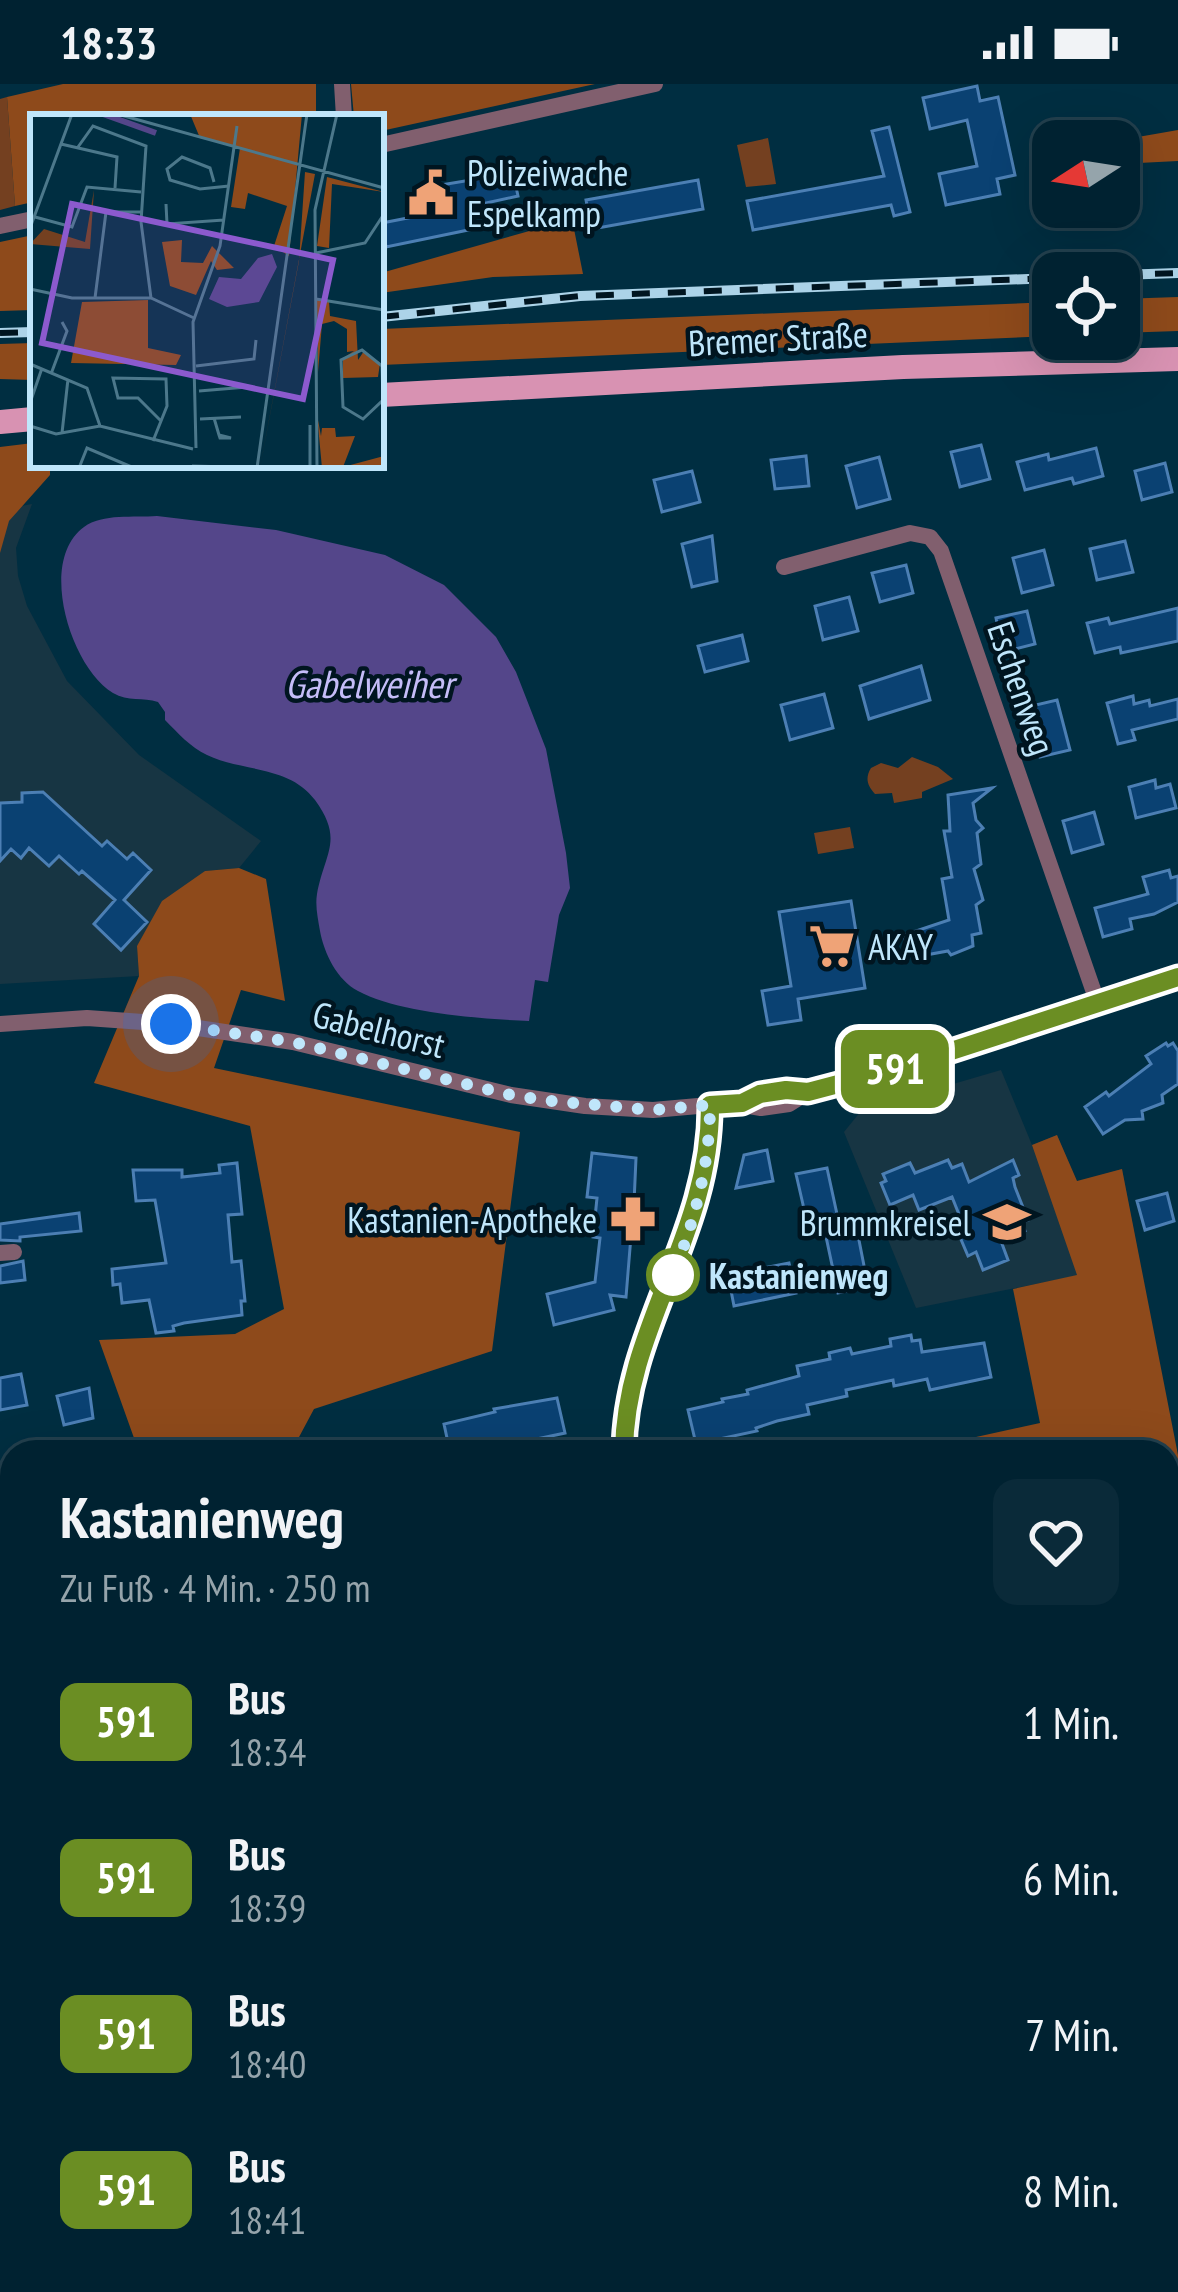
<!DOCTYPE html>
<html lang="de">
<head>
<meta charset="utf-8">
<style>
  body { margin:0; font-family:"PT Sans Narrow",sans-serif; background:#0a2a39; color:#f1f3f6; height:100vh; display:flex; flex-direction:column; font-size:45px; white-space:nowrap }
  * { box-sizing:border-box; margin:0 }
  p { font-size:39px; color:#95a4ab }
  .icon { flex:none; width:66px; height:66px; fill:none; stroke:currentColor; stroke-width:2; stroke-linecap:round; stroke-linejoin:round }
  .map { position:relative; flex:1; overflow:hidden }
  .sheet { position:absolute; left:0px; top:1356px; width:1179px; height:852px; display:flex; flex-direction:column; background:#002231; border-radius:36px 36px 0 0; box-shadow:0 12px 48px #0002,0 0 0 3px #223f4d }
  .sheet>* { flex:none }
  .badge { padding:0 24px; border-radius:18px; font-size:42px; line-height:78px }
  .needle { width:78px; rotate:258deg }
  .fabs { position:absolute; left:1032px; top:36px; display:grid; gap:24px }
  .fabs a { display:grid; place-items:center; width:108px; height:108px; border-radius:24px; background:#002231; box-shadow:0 12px 48px #0002,0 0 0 3px #223f4d; font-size:60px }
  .you { position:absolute; width:60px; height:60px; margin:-30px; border:9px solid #fff; border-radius:50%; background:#1a73e8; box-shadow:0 0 0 18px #1a73e833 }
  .map>.badge { position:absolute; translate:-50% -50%; box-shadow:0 0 0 6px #fff }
  .round { display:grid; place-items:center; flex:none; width:126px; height:126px; border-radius:24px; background:#0a2a39 }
  .head { display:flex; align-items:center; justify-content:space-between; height:204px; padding:0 60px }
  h1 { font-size:57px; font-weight:700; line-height:90px }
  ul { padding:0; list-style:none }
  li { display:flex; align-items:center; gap:36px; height:156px; padding:0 60px }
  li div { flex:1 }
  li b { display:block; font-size:45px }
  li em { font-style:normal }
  li .badge { min-width:132px; font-weight:700; text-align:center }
  .status { display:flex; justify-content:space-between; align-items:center; height:84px; padding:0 60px; background:#002231; direction:ltr }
  .status svg { height:33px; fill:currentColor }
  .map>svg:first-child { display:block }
  .built { fill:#173543 }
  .green { fill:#744020 }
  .forest { fill:#8e4a1b }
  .water { fill:#54468a }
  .building { fill:#0a4172; stroke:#4c7fb4; stroke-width:3 }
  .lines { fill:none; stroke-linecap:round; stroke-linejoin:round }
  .minor { stroke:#815f6e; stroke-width:16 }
  .primary { stroke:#d892b2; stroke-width:24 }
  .rail-casing { stroke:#acd3e8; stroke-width:10 }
  .rail { stroke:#001520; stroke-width:6; stroke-dasharray:18; stroke-linecap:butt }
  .line-casing { stroke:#fff; stroke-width:27 }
  .line { stroke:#6b8e23; stroke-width:18 }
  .walk { stroke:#bfe6fb; stroke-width:12; stroke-dasharray:0 21.6 }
  .stop-dot { fill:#fff; stroke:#6b8e23; stroke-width:6 }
  .labels { text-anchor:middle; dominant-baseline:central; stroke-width:9; stroke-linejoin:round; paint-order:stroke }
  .poi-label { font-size:36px; fill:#bfe6fb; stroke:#001520; text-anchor:start }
  .street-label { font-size:36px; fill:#bfe6fb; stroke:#001520 }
  .stop-label { font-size:36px; font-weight:bold; fill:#bfe6fb; stroke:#001520; text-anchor:start }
  .water-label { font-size:39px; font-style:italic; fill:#c5bdf8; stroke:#001520 }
  .inset-river { fill:none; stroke:#54468a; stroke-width:6 }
  .inset-road { fill:none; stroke:#4c788b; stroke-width:3 }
  .view { fill:#8c5ace; fill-opacity:0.15; stroke:#8c5ace; stroke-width:6 }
  .inset-edge { fill:none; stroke:#bfe6fb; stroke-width:6 }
</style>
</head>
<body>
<div class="status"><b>18:33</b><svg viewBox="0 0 49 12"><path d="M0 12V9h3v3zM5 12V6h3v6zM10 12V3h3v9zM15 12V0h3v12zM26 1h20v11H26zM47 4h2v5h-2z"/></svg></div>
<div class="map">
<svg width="1178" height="2208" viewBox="0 0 1178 2208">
  <rect width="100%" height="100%" fill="#002e41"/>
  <path class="built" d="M 32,420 L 16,464 L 18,492 L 27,522 L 67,597 L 139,671 L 261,757 L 239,784 L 205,787 L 137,862 L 139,892 L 0,900 L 0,426 Z
    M 1001,986 L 1032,1061 L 1057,1051 L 1077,1098 L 1122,1085 L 1140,1179 L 916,1224 L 844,1048 L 861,1027 Z"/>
  <path class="green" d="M 7,13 L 15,122 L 0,126 L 0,15 Z
    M 768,54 L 776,100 L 746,103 L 737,61 Z
    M 912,673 L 938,683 L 953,695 L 922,708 L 922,714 L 894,719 L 892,709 L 875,710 C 867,701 865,694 871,684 L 881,679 L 898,684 Z
    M 850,743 L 854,764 L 818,770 L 814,749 Z
    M 271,2196 L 361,2196 L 362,2208 L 269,2208 Z"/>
  <path class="forest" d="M 63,0 L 316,0 L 316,33 L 33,33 L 33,118 L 15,122 L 7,13 Z
    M 351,0 L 595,0 L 381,47 L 381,33 L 354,33 Z
    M 1178,46 L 1178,77 L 1119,80 L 1119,57 L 1115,57 Z
    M 572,135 L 583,190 L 493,193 L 381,209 L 381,189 Z
    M 33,151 L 33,226 L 0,227 L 0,158 Z
    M 1178,213 L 1178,247 L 1119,249 L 1119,215 Z
    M 1053,218 L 1053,252 L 381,281 L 381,245 Z
    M 33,259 L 33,296 L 0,295 L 0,260 Z
    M 33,359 L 33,381 L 50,381 L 50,391 L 9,437 L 0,469 L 0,363 Z
    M 239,784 L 266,795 L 285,917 L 241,906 L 214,984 L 520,1048 L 492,1267 L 314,1325 L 291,1368 L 139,1368 L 99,1256 L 235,1250 L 284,1225 L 250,1042 L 94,999 L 139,892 L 137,862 L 162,817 L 205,787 Z
    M 1057,1051 L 1077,1097 L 1122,1085 L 1178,1371 L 1178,1942 L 1167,1942 L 1167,1368 L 908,1368 L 1040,1339 L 1013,1205 L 1077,1191 L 1032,1061 Z"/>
  <path class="water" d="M 157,432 L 276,446 L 385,471 L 444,501 L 496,553 L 516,588 L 546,665 L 566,769 L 570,804 L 559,831 L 548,898 L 535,896 L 529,937 C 483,935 398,929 358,907 C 337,896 324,869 320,847 C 318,835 315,822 317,810 C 325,768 344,756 315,716 C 289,681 242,688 207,671 C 190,663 178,649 165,636 L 165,628 L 158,618 C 143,613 128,618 113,609 C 71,584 37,477 84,443 C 103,429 134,434 157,432 Z"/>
  <path class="building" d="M 977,2 L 980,17 L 998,13 L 1015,91 L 997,95 L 1000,110 L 946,121 L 939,90 L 977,82 L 967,36 L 930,45 L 923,14 Z
    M 889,43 L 910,128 L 894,132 L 891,121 L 753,146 L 747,117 L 884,92 L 872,47 Z
    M 513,89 L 518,112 L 468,123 L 473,145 L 386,163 L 382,139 L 423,131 L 417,105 Z
    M 698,96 L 703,125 L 592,145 L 586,116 Z
    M 981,361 L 990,395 L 960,403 L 951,368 Z
    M 1096,364 L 1103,392 L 1074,400 L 1072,394 L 1025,406 L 1017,378 L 1048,370 L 1049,376 Z
    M 806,372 L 809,402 L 775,405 L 771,376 Z
    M 879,373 L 890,415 L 857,424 L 846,382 Z
    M 1165,379 L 1172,408 L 1142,416 L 1135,387 Z
    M 692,387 L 700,418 L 662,428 L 654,396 Z
    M 712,452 L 717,497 L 692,503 L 682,460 Z
    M 1125,457 L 1133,488 L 1097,496 L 1090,465 Z
    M 1044,466 L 1053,501 L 1022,509 L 1013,474 Z
    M 906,481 L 913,509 L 880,518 L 872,489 Z
    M 849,513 L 858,547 L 823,556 L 815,522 Z
    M 1178,524 L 1178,557 L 1121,569 L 1120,563 L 1095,569 L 1087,539 L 1108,534 L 1110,540 Z
    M 1027,527 L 1035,560 L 1003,568 L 996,534 Z
    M 742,551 L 748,577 L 705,588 L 698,562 Z
    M 921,582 L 930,616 L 869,635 L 860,602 Z
    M 824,610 L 833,644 L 790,656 L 781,621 Z
    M 1133,612 L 1134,620 L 1149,616 L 1150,622 L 1178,615 L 1178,635 L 1132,646 L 1135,656 L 1118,660 L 1107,619 Z
    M 1057,616 L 1070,666 L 1040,673 L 1027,623 Z
    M 1155,696 L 1156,704 L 1170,700 L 1176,724 L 1136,734 L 1129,703 Z
    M 992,704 L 973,719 L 976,736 L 983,744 L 977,749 L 981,780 L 974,785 L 983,816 L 976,821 L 981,849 L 972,851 L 973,862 L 951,871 L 948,867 L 926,871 L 918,877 L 906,861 L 904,851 L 949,836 L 942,795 L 952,793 L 944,747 L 950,747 L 948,711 Z
    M 43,708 L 102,762 L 107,757 L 127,775 L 133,769 L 151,786 L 124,816 L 147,838 L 121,866 L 94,840 L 115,816 L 82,787 L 79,790 L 59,772 L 49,782 L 29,764 L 21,774 L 11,765 L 0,777 L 0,719 L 22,718 L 22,709 Z
    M 1094,728 L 1103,760 L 1072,769 L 1063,737 Z
    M 1169,786 L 1171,794 L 1178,792 L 1178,818 L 1154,830 L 1130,835 L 1132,845 L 1103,853 L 1095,824 L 1148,810 L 1143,793 Z
    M 851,817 L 865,904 L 798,915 L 801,936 L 768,941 L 762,907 L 791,902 L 779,828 Z
    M 1166,959 L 1168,962 L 1173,959 L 1178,967 L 1178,1000 L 1162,1011 L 1163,1019 L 1142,1027 L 1143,1035 L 1125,1036 L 1103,1050 L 1085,1023 L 1106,1008 L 1109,1012 L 1151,980 L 1146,972 Z
    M 767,1066 L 773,1097 L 736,1104 L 744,1071 Z
    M 592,1069 L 636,1074 L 634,1119 L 643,1130 L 641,1144 L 631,1152 L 626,1213 L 610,1211 L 614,1226 L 554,1241 L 547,1210 L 595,1198 L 600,1154 L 593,1153 L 597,1114 L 587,1113 Z
    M 948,1076 L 952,1084 L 962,1080 L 969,1098 L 1013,1076 L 1019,1091 L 1013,1094 L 1015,1103 L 1028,1136 L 1022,1138 L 1025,1147 L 1001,1157 L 1008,1176 L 983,1186 L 976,1168 L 968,1172 L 957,1146 L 964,1143 L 952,1113 L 919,1126 L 913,1111 L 890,1121 L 881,1099 L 886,1097 L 883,1090 L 910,1079 L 915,1089 Z
    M 237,1079 L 242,1130 L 228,1131 L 232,1178 L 241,1177 L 245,1217 L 241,1217 L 242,1231 L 184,1239 L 173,1242 L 174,1247 L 156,1249 L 149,1216 L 122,1219 L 120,1200 L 113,1201 L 112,1185 L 166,1179 L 155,1116 L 136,1117 L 133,1086 L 182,1086 L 182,1093 L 220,1089 L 219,1081 Z
    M 827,1084 L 840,1144 L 856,1141 L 868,1202 L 838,1209 L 825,1148 L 810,1151 L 796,1090 Z
    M 1167,1109 L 1174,1137 L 1145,1146 L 1137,1117 Z
    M 79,1129 L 81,1147 L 20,1153 L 20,1157 L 0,1156 L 0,1140 Z
    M 23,1177 L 25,1196 L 0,1199 L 0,1182 Z
    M 789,1179 L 796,1209 L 734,1222 L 728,1191 Z
    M 911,1251 L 912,1257 L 920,1256 L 922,1268 L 984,1259 L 991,1293 L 930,1306 L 927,1295 L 894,1302 L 893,1296 L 846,1306 L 847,1312 L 807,1321 L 809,1330 L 777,1337 L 756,1344 L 757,1347 L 696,1360 L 688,1326 L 723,1318 L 722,1315 L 748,1310 L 747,1306 L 799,1292 L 797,1282 L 830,1275 L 829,1269 L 850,1264 L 852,1270 L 891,1262 L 890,1255 Z
    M 21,1290 L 27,1321 L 0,1326 L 0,1294 Z
    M 89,1304 L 93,1334 L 64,1341 L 57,1312 Z
    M 557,1314 L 565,1349 L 504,1362 L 506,1368 L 450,1368 L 444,1340 L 495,1328 L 494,1325 Z"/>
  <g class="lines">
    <path class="minor" d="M 342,0 L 344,33
      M 381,61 L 655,0
      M 0,142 L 33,135
      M 784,483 L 910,449 L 930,453 L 941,467 L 1098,920
      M 0,940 L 87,934 L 171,940 L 293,958 L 511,1011 L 585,1022 L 653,1026 L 732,1019 L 761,1024 L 789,1020 L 808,1008 L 933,974 L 1178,893
      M 742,1020 C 764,1008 783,1005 808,1008
      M 0,1169 L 14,1168
      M 624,1368 C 625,1243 712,1149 710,1021
      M 0,1399 L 12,1399
      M 0,1621 L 12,1618
      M 0,1905 L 12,1911
      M 1167,2040 L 1178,2041
      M 0,2135 L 12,2135
      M 437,2196 L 439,2208
      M 615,2196 L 617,2208
      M 186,2208 L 188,2196
      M 769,2208 L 770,2196
      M 1156,2208 L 1158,2197"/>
    <path class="primary" d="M 381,311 L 903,283 L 1178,275
      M 0,338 L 33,335"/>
    <g class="rail-casing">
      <path id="rail" d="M 1119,191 L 1178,189
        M 381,233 L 580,212 L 1053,194
        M 0,249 L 33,248"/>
    </g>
    <use href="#rail" class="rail"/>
  </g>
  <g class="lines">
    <g class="line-casing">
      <path id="line" d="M 624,1368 C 625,1242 711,1152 710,1021 L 742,1019 L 760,1010 L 786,1006 L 808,1008 L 899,984 L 1178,893"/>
    </g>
    <use href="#line" class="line"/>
    <path class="walk" d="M 171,940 L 293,958 L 511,1011 L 551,1017 L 653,1026 L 710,1021 C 710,1080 695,1136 673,1191"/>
  </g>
  <defs>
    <g id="civic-bare" transform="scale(3.6)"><path d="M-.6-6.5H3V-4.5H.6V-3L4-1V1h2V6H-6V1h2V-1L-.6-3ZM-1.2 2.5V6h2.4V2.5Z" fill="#efa377" stroke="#001520" stroke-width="2.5" paint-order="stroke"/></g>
    <g id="supermarket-bare" transform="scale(3.6)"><path d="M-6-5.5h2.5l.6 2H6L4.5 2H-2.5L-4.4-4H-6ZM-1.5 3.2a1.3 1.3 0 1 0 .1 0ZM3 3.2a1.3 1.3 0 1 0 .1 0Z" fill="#efa377" stroke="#001520" stroke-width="2.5" paint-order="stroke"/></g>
    <g id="pharmacy-bare" transform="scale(3.6)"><path d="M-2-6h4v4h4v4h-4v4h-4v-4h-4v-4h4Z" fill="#efa377" stroke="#001520" stroke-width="2.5" paint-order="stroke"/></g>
    <g id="school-bare" transform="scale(3.6)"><path d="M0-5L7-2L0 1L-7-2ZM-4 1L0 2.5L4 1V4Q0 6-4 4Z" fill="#efa377" stroke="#001520" stroke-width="2.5" paint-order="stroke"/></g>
  </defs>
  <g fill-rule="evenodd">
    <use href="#civic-bare" x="431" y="109"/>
    <use href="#supermarket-bare" x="832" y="862"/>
    <use href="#pharmacy-bare" x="633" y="1135"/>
    <use href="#school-bare" x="1007" y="1138"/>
  </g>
  <circle class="stop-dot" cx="673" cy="1191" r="24"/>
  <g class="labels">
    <g class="poi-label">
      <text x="467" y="88">Polizeiwache<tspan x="467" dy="41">Espelkamp</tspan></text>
      <text x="868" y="862">AKAY</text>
      <text x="597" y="1135" text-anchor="end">Kastanien-Apotheke</text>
      <text x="971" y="1138" text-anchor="end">Brummkreisel</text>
    </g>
    <g class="street-label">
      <text transform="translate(778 254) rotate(-3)">Bremer Straße</text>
      <text transform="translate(1022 604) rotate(71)">Eschenweg</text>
      <text transform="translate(379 945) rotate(14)">Gabelhorst</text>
    </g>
    <g class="stop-label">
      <text x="709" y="1191">Kastanienweg</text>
    </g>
    <g class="water-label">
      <text x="369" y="599">Gabelweiher</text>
    </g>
  </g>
  <g transform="translate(30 30)">
    <rect width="354" height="354" fill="#002e41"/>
    <path d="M 64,76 L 60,135 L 0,130 L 14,115 L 55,128 Z" fill="#744020"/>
    <path d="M 160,0 L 272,0 L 259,142 L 244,132 L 257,92 L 218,79 L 215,95 L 201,93 L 210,34 L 170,24 ZM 275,58 L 285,60 L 230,354 L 269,147 ZM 297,63 L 354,78 L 302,70 L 299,134 L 287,132 ZM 152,126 L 151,148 L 173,149 L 182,132 L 204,154 L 187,156 L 181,147 L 166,181 L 140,172 L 132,128 ZM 118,186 L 118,234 L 151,241 L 146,251 L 41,249 L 52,188 ZM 287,186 L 299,188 L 300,202 L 326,207 L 328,246 L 334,237 L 350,249 L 348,263 L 313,264 L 313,244 L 324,237 L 317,238 L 317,215 L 304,207 L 292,210 L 288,258 ZM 287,301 L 291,322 L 292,314 L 305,314 L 306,323 L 325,322 L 313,353 L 354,342 L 354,354 L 292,354 Z" fill="#8e4a1b"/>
    <path d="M 242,140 L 247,153 L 229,188 L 197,193 L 179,185 L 189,163 L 211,165 L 228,144 Z" fill="#54468a"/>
    <path class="inset-river" d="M 73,0 L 126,19"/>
    <path class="inset-road" d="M 87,0 L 354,74M 31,30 L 87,43 L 85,74M 48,33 L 63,12 L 116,32 L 111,108 L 121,184M 184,68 L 180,54 L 152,43 L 137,55 L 140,66 L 170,75 L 199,72M 136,90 L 137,110 L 194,106M 5,103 L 42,113 L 57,73 L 111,78M 0,114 L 42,0M 286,139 L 335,129 L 354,100M 0,175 L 42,184 L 121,184 L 164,204M 65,184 L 76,98 L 111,98M 286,185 L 354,196M 332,236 L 352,252 L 353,286 L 333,305 L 313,293 L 311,246 ZM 0,250 L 57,274 L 70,312M 166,252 L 224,245 L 226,226M 21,260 L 37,217 L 32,208M 169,277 L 217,273M 0,289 L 12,254M 184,304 L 189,321 L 190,324 L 201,324 L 189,321M 170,305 L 211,303M 280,311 L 280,353 L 287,353M 0,312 L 26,320 L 70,312 L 163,335M 32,319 L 38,265M 123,327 L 137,292 L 136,265 L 83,264 L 88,284 L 108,284 L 131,307M 166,334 L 163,208 L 190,132 L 207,12M 162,352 L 200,353M 49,354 L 57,334 L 104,354M 227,354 L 277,0M 287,354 L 285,96 L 307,0"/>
    <path class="view" d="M 42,90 L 303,146 L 273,285 L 12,229 Z"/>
    <rect width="354" height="354" class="inset-edge"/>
  </g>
</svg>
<div class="fabs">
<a><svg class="needle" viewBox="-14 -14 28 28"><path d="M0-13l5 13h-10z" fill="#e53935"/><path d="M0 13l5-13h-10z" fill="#95a4ab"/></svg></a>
<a><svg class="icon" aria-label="locate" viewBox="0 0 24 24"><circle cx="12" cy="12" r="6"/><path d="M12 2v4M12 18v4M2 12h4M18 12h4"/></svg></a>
</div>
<div class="you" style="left:171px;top:940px"></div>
<b class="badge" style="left:895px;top:985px;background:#6b8e23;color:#fff">591</b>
<section class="sheet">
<div class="head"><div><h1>Kastanienweg</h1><p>Zu Fuß · 4 Min. · 250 m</p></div><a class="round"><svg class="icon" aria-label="heart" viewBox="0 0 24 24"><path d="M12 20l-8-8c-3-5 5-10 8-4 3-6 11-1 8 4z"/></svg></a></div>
<ul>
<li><span class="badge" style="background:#6b8e23;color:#fff">591</span><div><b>Bus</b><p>18:34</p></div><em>1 Min.</em></li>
<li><span class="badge" style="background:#6b8e23;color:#fff">591</span><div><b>Bus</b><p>18:39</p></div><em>6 Min.</em></li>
<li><span class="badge" style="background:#6b8e23;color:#fff">591</span><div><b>Bus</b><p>18:40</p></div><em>7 Min.</em></li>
<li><span class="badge" style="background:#6b8e23;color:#fff">591</span><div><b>Bus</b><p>18:41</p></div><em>8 Min.</em></li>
</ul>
</section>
</div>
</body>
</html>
